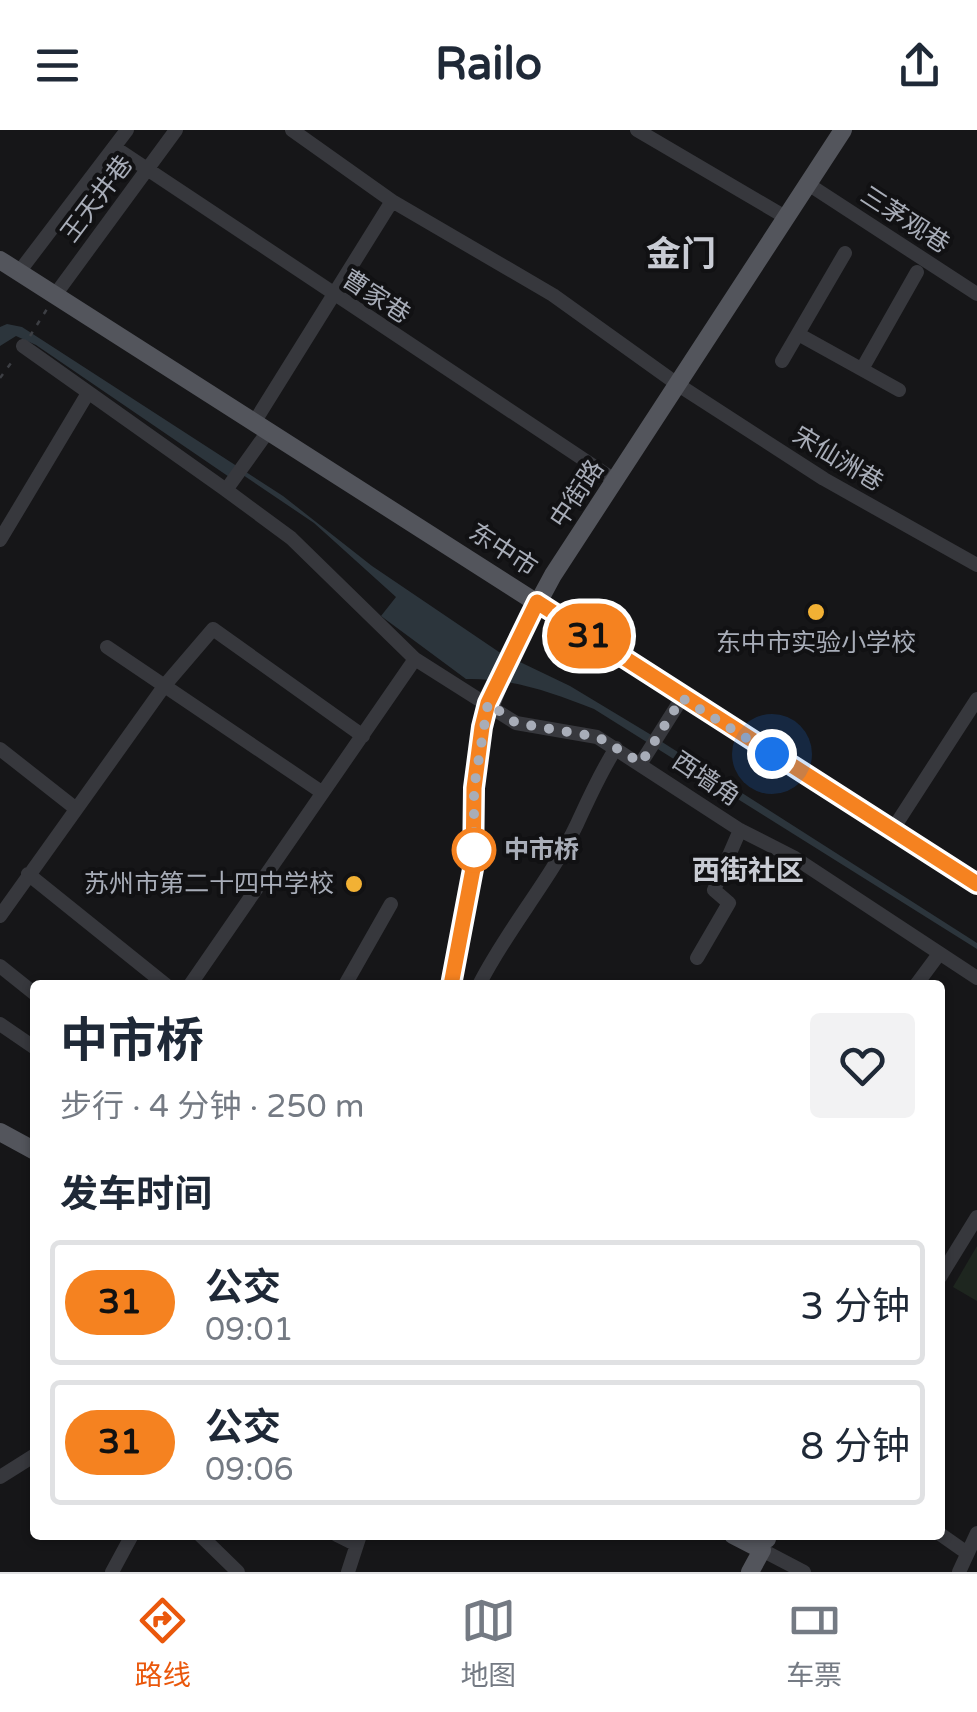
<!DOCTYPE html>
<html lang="zh">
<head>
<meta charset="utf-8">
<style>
  body { margin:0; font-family:"Varela Round","Noto Sans SC",sans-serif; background:#f2f2f3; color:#1f2937; height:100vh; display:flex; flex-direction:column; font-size:38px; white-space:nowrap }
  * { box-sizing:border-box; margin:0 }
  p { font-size:32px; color:#747a83 }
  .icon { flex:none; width:55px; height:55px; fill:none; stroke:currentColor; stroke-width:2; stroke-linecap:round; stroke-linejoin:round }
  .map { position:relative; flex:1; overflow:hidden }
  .sheet { position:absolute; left:30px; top:850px; width:915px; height:560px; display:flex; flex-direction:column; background:#fff; border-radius:10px; box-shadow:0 2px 8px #0004 }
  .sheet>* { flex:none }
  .badge { padding:0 20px; border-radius:32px; font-size:35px; line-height:65px }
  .you { position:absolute; width:50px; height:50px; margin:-25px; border:8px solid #fff; border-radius:50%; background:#1a73e8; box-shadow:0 0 0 15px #1a73e833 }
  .map>.badge { position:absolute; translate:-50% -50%; box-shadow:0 0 0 5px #fff }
  h2 { padding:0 30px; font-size:38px; line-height:90px }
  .round { display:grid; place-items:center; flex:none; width:105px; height:105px; border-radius:10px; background:#f2f2f3 }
  .summary { display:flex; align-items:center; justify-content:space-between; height:170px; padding:0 30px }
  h1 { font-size:48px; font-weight:700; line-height:75px }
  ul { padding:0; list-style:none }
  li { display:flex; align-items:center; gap:30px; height:125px; margin:0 20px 15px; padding:0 10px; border:5px solid #e0e1e3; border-radius:10px }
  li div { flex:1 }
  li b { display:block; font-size:38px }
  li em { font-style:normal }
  li .badge { min-width:110px; font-weight:700; text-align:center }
  header { display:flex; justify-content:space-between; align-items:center; height:130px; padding:0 30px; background:#fff; font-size:45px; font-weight:700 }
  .menu { display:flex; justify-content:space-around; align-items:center; height:140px; border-top:2px solid #e0e1e3; background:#fff; font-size:28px; color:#747a83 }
  .menu a { display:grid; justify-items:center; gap:5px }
  .menu .active { color:#ea580c }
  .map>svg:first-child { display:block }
  .green { fill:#1e261f }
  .water { fill:#2c353c }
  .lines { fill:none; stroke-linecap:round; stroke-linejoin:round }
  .path { stroke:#3d3f44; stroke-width:2.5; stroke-dasharray:5 8; stroke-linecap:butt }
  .minor { stroke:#37383d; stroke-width:14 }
  .major { stroke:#53555c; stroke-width:18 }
  .line-casing { stroke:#fff; stroke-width:22 }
  .line { stroke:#f58220; stroke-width:15 }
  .walk { stroke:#a8adb8; stroke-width:10; stroke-dasharray:0 18 }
  .poi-dot { fill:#f2b134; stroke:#111113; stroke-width:4 }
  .stop-dot { fill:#fff; stroke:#f58220; stroke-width:5 }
  .labels { text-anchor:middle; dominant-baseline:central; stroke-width:8; stroke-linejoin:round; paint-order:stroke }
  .street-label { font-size:25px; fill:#a8adb8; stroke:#111113 }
  .poi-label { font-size:25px; fill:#a8adb8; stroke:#111113 }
  .stop-label { font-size:25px; font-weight:bold; fill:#a8adb8; stroke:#111113; text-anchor:start }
  .neighbourhood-label { font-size:28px; font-weight:bold; fill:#c9ccd4; stroke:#111113 }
  .district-label { font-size:35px; font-weight:bold; fill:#c9ccd4; stroke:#111113 }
</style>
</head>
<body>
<header><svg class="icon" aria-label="menu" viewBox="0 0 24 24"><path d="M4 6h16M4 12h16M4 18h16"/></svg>Railo<svg class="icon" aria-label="share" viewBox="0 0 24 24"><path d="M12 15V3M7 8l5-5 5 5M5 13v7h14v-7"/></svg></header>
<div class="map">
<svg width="977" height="1442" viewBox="0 0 977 1442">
  <rect width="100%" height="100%" fill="#161618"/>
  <path class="green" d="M 977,1116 L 977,1171 L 953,1157 Z"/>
  <path class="water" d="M 7,194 L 22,197 L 283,366 L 372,436 L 499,522 L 570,556 L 648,603 L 977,813 L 977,819 L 594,579 C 551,562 511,548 466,549 L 381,486 L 396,467 L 314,393 L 243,345 L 238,353 L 36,215 L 16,206 L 0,216 L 0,197 Z"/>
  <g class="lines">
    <path class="path" d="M 30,206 L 47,179
      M 0,248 L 14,229"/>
    <path class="minor" d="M 292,0 L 392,71 L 553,165 L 680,256 L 824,349 L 977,435
      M 637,0 L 787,88
      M 114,17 L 616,351
      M 808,54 L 977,164
      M 19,142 L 127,0
      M 55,165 L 176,0
      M 798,204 L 899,260
      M 23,216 L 226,360
      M 782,231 L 845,123
      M 862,239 L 917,142
      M 255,291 L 392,71
      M 269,300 L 226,360 L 291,408 L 415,529 L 516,593 L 597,607 L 740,700 L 795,728 L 977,848
      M 0,410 L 88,263
      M 107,517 L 320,661
      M 0,619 L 75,678
      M 641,633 L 682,568
      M 893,699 L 977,569
      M 28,744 L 166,855
      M 0,786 L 165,555 L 213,499 L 363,606
      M 697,828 L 729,773 L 714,760 L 740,700
      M 0,836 L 35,864
      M 190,855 L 415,529
      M 345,855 L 391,774
      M 479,855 C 507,799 550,751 577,694 C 589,668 600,643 616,618
      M 916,855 L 939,824
      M 0,894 L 35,918
      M 940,1147 L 977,1087
      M 0,1347 L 35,1325
      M 940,1404 L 967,1423
      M 200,1405 L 238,1442
      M 337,1405 L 355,1414
      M 765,1414 L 762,1420 L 804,1442
      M 112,1442 L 132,1405
      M 348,1442 L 360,1405
      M 959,1442 L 977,1403"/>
    <path class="major" d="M 0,130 L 977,754
      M 451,855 L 473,739 L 474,659 L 482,597 L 513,519 L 553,445 L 843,0
      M 0,1002 L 35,1021
      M 733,1405 L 762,1420 L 750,1442
      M 760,1405 L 767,1409"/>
  </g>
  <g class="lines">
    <g class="line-casing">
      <path id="line" d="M 451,855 L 473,739 L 474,658 L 482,597 L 488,573 L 537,472 L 977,754"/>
    </g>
    <use href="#line" class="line"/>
    <path class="walk" d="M 474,720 L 474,658 L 488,573 L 516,593 L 598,607 L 641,633 L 682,568 L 772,624"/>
  </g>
  <g class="poi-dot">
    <circle cx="816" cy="482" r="10"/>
    <circle cx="354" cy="754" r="10"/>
  </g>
  <circle class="stop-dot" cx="474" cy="720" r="20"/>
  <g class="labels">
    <g class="street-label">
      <text transform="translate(97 69) rotate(-53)">王天井巷</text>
      <text transform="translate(905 90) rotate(33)">三茅观巷</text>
      <text transform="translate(376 167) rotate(33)">曹家巷</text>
      <text transform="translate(838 329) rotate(31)">宋仙洲巷</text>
      <text transform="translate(577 364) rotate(-56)">中街路</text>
      <text transform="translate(503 420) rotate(33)">东中市</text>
      <text transform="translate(706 649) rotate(34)">西墙角</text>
    </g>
    <g class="poi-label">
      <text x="816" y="513">东中市实验小学校</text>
      <text x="334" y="754" text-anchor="end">苏州市第二十四中学校</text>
    </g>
    <g class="stop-label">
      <text x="504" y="720">中市桥</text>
    </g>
    <g class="neighbourhood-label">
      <text x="748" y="741">西街社区</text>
    </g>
    <g class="district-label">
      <text x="681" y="125">金门</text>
    </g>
  </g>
</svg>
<div class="you" style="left:772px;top:624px"></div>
<b class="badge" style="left:589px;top:506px;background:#f58220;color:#111">31</b>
<section class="sheet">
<div class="summary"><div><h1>中市桥</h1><p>步行 · 4 分钟 · 250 m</p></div><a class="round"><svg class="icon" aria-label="heart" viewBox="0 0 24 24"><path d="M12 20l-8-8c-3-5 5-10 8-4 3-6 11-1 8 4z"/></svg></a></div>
<h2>发车时间</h2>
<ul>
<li><span class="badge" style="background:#f58220;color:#111">31</span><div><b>公交</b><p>09:01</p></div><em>3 分钟</em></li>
<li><span class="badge" style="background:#f58220;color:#111">31</span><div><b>公交</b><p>09:06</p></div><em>8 分钟</em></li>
</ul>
</section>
</div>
<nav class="menu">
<a class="active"><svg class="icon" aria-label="directions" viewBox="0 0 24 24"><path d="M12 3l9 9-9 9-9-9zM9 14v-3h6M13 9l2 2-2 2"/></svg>路线</a>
<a><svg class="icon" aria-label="map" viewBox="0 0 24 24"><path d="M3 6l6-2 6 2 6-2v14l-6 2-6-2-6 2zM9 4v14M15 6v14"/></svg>地图</a>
<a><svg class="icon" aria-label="tickets" viewBox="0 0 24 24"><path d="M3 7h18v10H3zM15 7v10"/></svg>车票</a>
</nav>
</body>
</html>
